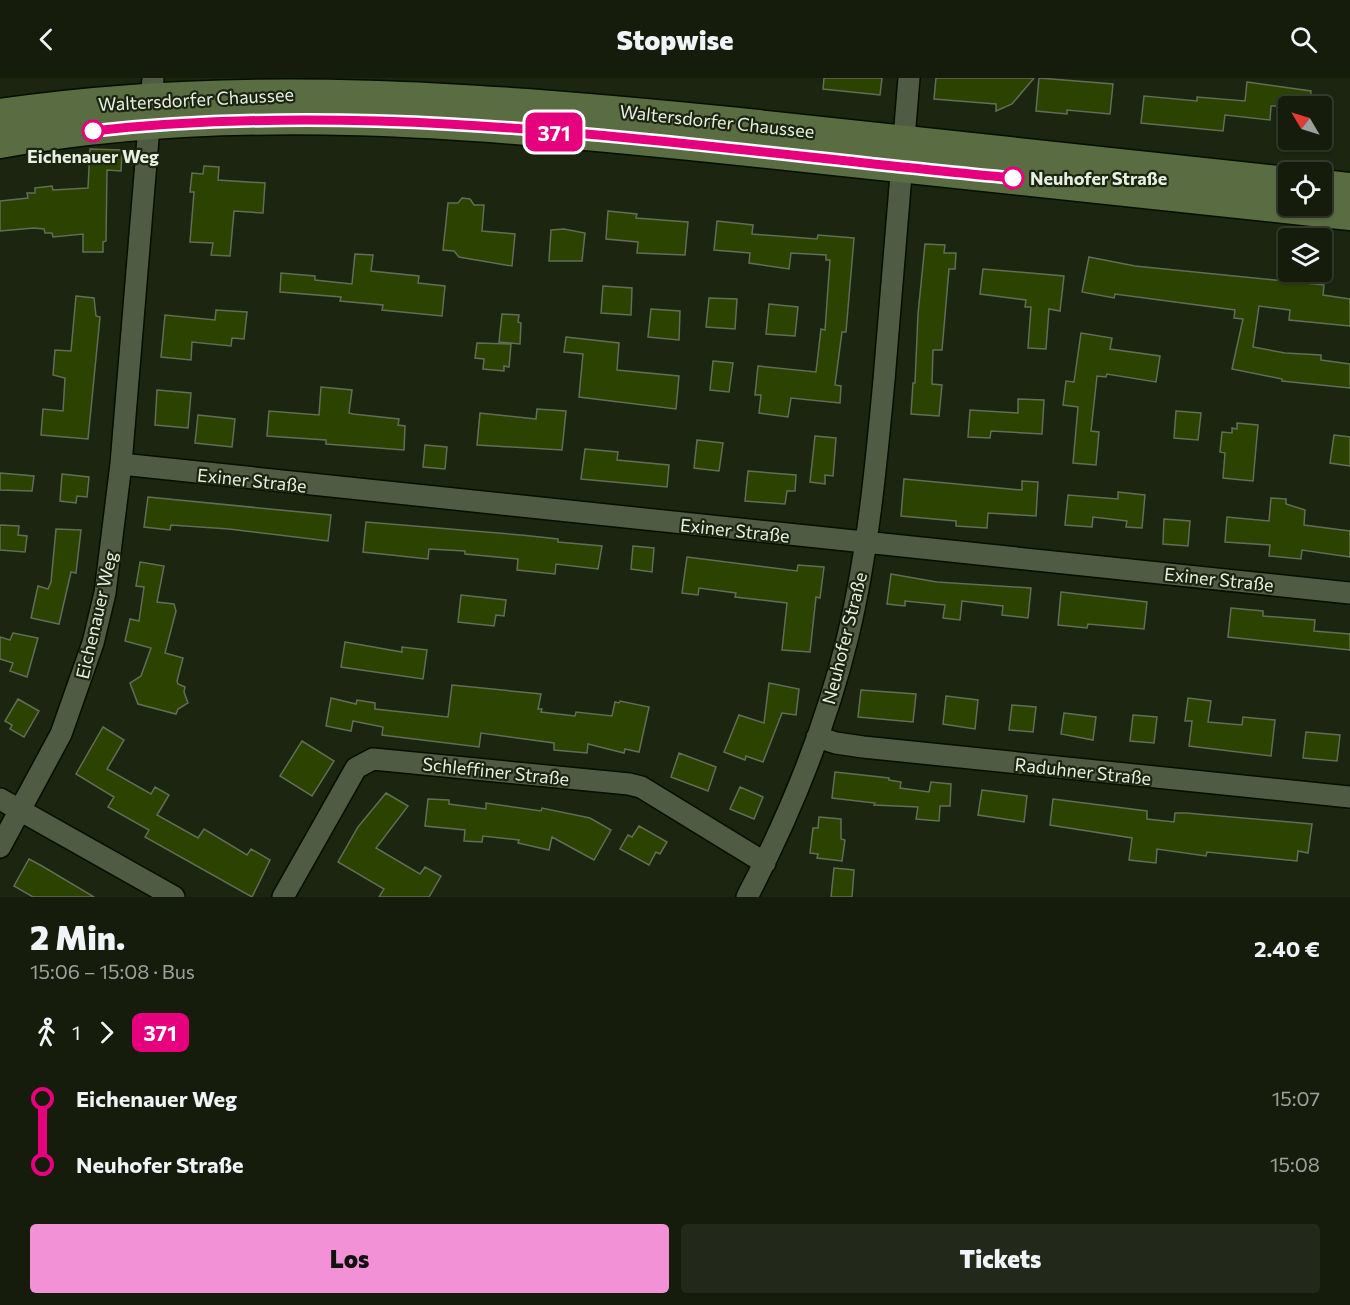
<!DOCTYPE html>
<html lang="de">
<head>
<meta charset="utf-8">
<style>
  body { margin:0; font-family:Commissioner,sans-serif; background:#22291a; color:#f1f3f6; height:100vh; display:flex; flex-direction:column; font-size:22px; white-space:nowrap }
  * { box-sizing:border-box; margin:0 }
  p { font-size:20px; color:#9da19d }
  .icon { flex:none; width:33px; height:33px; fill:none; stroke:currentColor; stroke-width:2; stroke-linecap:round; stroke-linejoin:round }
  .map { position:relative; height:819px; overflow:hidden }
  .drawer { display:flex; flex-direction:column; background:#151c0c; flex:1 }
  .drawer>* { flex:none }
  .badge { padding:0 12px; border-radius:9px; font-size:21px; line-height:39px }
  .needle { width:39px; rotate:308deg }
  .tools { position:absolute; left:1278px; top:18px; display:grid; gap:12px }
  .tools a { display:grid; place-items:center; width:54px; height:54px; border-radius:6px; background:#151c0c; box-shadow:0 2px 4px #0004,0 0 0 2px #343a2d; font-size:30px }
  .map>.badge { position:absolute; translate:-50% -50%; box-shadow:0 0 0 3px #fff }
  .legs { display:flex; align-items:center; gap:9px; height:66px; padding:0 30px; font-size:20px }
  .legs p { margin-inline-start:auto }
  .overview { display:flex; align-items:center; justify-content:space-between; height:102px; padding:0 30px }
  h1 { font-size:33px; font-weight:800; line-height:45px }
  .primary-button { display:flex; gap:12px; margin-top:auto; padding:12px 30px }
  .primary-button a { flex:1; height:69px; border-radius:6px; background:#f391d6; color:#111; font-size:24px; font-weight:800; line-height:69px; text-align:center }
  .primary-button a+a { background:#22291a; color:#f1f3f6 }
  ul { padding:0 30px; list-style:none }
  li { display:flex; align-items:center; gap:21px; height:66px; font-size:22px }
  li i { display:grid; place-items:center; width:9px; height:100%; margin:0 8px; background:currentColor }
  li i::after { content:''; width:15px; height:15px; margin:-8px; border:4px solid; border-radius:50%; background:#151c0c }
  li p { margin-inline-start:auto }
  li:first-child i { background:linear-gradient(#0000 50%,currentColor 0) }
  li:last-child i { background:linear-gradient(currentColor 50%,#0000 0) }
  header { display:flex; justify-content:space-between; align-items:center; height:78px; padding:0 30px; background:#151c0c; font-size:27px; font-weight:800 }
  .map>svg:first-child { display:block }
  .building { fill:#2b4201; stroke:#626d56; stroke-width:1.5 }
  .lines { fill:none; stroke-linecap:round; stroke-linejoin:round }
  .minor-casing { stroke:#060e00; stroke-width:24 }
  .secondary-casing { stroke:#060e00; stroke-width:33 }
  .minor { stroke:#505b44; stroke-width:21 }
  .secondary { stroke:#596c42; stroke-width:30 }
  .line-1-casing { stroke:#fff; stroke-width:14 }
  .line-1 { stroke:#e6007e; stroke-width:9 }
  .stop-1-dot { fill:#fff; stroke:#e6007e; stroke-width:3 }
  .labels { text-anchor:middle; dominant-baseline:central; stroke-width:4.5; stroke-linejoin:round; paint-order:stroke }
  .street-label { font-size:18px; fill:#e9f0e3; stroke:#1c2510 }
  .stop-label { font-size:18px; font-weight:bold; fill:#e9f0e3; stroke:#1c2510 }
</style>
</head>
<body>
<header><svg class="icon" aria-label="back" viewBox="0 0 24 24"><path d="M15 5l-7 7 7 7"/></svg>Stopwise<svg class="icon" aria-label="search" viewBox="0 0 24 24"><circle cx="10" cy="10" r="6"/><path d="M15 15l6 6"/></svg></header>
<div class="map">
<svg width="1350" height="819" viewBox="0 0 1350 819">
  <rect width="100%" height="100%" fill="#1c2510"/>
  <path class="building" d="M 824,0 L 882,0 L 880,17 L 823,11 Z
    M 936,0 L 1034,0 L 1012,26 L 996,33 L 996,26 L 934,21 Z
    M 1039,0 L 1113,6 L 1110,36 L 1067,32 L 1067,36 L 1036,33 Z
    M 1247,4 L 1311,13 L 1310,28 L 1271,28 L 1270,42 L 1225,37 L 1223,53 L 1141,45 L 1144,18 L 1197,23 L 1197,19 L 1245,23 Z
    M 90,71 L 122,72 L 121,93 L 107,92 L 106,163 L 103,164 L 103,174 L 83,174 L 83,156 L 53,159 L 52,155 L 45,155 L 44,151 L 34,150 L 0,153 L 0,123 L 28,120 L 27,115 L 35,115 L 35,110 L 52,108 L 53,112 L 88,110 Z
    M 204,88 L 219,89 L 218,102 L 265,105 L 263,135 L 234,133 L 230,178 L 211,177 L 213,165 L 190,164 L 194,114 L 190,114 L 192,95 L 203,96 Z
    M 462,120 L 470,121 L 474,127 L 484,127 L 482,153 L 515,156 L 512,188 L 459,179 L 454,173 L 443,172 L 448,125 L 458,125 Z
    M 608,133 L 637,136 L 636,140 L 688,144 L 685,177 L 637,175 L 638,164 L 606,161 Z
    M 717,143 L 753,147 L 752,156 L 817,161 L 818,157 L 854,160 L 846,254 L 842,254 L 835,307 L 841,308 L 840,325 L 791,320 L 788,339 L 759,335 L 761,317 L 755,317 L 758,288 L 816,294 L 821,251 L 825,252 L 830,182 L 826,182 L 826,177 L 791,175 L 789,191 L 749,185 L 750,175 L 714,172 Z
    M 564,151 L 585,155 L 582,183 L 549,183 L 551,152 Z
    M 925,166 L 945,167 L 944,175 L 956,175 L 955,191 L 949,191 L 942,272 L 933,272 L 932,306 L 942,307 L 939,338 L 911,336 L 913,305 L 915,305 L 918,236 Z
    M 355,176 L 373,177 L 371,193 L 419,198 L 418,205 L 445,208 L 442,238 L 382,232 L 383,227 L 340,223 L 341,219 L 280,214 L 281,195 L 315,198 L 315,202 L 352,206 Z
    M 1089,179 L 1135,188 L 1324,207 L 1323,217 L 1350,221 L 1350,248 L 1289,242 L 1290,232 L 1259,228 L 1253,269 L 1285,275 L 1321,277 L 1321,282 L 1350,286 L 1350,310 L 1282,303 L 1282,301 L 1232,291 L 1243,241 L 1234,240 L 1235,232 L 1115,216 L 1114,220 L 1082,214 Z
    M 983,191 L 1064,198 L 1060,233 L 1049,231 L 1046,271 L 1028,270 L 1031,229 L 1025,229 L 1026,222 L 980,216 Z
    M 603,208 L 632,210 L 631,237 L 601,235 Z
    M 76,218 L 94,220 L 96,238 L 100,239 L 88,361 L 41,357 L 43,331 L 63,333 L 65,300 L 53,297 L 55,272 L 71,273 Z
    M 709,220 L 737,221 L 735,251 L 706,249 Z
    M 769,226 L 798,229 L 795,258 L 766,256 Z
    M 651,231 L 680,233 L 679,262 L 648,259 Z
    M 216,232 L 247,234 L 244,261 L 232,260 L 231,268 L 192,264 L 191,282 L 161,279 L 165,237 L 215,242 Z
    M 502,236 L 519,237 L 518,244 L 521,245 L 520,266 L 499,264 Z
    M 1081,255 L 1112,260 L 1110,271 L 1160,278 L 1156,304 L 1107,296 L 1106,299 L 1097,298 L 1091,353 L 1099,354 L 1096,387 L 1073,385 L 1078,329 L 1063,327 L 1066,303 L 1074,304 Z
    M 566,259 L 619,265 L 617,292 L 679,298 L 676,331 L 579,319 L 583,276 L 564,274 Z
    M 477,265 L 511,266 L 509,289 L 504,288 L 504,293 L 483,291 L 484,281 L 475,280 Z
    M 713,283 L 733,285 L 729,314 L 710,312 Z
    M 321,309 L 352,312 L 349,335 L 353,336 L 399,341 L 398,347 L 405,348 L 404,372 L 326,366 L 326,362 L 267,358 L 269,333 L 319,337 Z
    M 157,312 L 191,315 L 188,350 L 155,347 Z
    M 1018,321 L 1044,322 L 1042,356 L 991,353 L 990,360 L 968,359 L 970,332 L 1018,335 Z
    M 537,331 L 566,333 L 562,372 L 477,367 L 480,335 L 536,341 Z
    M 1176,333 L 1201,335 L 1198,362 L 1174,360 Z
    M 198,337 L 235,341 L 232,369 L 195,365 Z
    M 1237,345 L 1258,347 L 1253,403 L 1223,400 L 1225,375 L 1220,374 L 1222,354 L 1232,355 L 1232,350 L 1237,351 Z
    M 1334,357 L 1350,359 L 1350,388 L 1330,385 Z
    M 815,358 L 836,360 L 833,398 L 825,397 L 825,406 L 810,404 Z
    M 697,362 L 723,365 L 719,393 L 694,390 Z
    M 425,367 L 447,369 L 445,391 L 423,389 Z
    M 585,371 L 618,374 L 617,382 L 669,387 L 667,409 L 581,401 Z
    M 748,393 L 796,397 L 795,413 L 787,413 L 785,426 L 745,423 Z
    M 0,395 L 34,398 L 32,413 L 0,412 Z
    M 62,396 L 89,399 L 87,419 L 77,418 L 76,425 L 60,423 Z
    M 904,401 L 1010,411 L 1022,412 L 1022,403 L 1038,404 L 1036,438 L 988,435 L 987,450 L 956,448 L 956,443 L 901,438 Z
    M 1118,414 L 1145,417 L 1142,450 L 1126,449 L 1127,443 L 1093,439 L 1092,449 L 1065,447 L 1068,417 L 1118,421 Z
    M 148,419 L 331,437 L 328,463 L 229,451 L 171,447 L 170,452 L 144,449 Z
    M 1271,420 L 1286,421 L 1286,426 L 1305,432 L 1304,447 L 1350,453 L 1350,479 L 1302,472 L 1301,481 L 1269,478 L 1270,467 L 1225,464 L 1227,439 L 1269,443 Z
    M 1164,441 L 1190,443 L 1188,468 L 1163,466 Z
    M 366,444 L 521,457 L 558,461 L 558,464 L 602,468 L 598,491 L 556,486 L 555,496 L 517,492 L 518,481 L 465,476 L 465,473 L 429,471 L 428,481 L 363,474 Z
    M 0,447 L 19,448 L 18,457 L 27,458 L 25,474 L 0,472 Z
    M 56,451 L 81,452 L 76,495 L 71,494 L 59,546 L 31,540 L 38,508 L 48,511 L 51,504 Z
    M 633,468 L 654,470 L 652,494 L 631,491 Z
    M 687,479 L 797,493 L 798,487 L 824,489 L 820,520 L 816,519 L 810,574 L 782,572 L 787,525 L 735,519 L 736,515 L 699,510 L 698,517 L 682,515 Z
    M 140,484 L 164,488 L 157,524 L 174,526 L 176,533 L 165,575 L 183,580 L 177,603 L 178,606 L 185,609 L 184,614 L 188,625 L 178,631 L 176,636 L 138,626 L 130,605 L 141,598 L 151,570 L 125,563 L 130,541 L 139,543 L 144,509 L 136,508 Z
    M 891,496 L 937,504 L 1031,510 L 1028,540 L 1002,537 L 1003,528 L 962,523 L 960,542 L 943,540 L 945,527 L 905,523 L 905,528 L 887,526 Z
    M 1061,514 L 1147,524 L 1144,551 L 1088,546 L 1087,550 L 1058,547 Z
    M 461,517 L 506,522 L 504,538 L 496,537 L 494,548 L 458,544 Z
    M 1231,530 L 1263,533 L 1263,538 L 1315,542 L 1314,553 L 1350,556 L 1350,572 L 1228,559 Z
    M 13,555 L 38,560 L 27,599 L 10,593 L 13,585 L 0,581 L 0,559 L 10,562 Z
    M 345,564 L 402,574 L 402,569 L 427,572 L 423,601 L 341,589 Z
    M 769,605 L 799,611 L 796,637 L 782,635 L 763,684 L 746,678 L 745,682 L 724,674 L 739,637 L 764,645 Z
    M 452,607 L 541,616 L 538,631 L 542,631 L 541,634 L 575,638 L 576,634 L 612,638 L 615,624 L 619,625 L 620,623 L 649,629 L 639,674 L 625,671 L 624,675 L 588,666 L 587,675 L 554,672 L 554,665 L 481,655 L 479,669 L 382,657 L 383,649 L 353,643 L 351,653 L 326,648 L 331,620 L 356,626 L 357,622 L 375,625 L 375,631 L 448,639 Z
    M 861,612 L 916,616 L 913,644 L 858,639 Z
    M 946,618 L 978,622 L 975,651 L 943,646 Z
    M 1188,620 L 1211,623 L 1208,644 L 1242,647 L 1243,639 L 1275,642 L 1271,678 L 1189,668 L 1192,643 L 1185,643 Z
    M 18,621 L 39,633 L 24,659 L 10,651 L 12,647 L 5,643 Z
    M 1012,627 L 1036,629 L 1033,654 L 1009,652 Z
    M 1064,635 L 1096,639 L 1093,662 L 1061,656 Z
    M 1133,637 L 1157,639 L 1154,665 L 1130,663 Z
    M 103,649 L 124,662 L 107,691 L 151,716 L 155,709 L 169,717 L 157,737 L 198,760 L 204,751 L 247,777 L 251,771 L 270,782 L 252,819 L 145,759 L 149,752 L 108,729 L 114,719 L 76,696 Z
    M 1306,654 L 1340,657 L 1337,683 L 1303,680 Z
    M 302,663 L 334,683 L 312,718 L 280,698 Z
    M 679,675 L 716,689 L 708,713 L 671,699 Z
    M 835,694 L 889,700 L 889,702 L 901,704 L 900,710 L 929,714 L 931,704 L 951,706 L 950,728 L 940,728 L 939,743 L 916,741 L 918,729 L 874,727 L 875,725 L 832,720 Z
    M 740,709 L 763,719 L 754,741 L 730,731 Z
    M 982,712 L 1027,718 L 1024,744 L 978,737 Z
    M 386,715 L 408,728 L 376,770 L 420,796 L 425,789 L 441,798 L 429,819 L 379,819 L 384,811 L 338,784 L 358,749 Z
    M 428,721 L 449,722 L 449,726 L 486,731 L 486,725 L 541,733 L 542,730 L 590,740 L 611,752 L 594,782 L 552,759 L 549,772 L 518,765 L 519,762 L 483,758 L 482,764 L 464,763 L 465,752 L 425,748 Z
    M 1053,721 L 1147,733 L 1147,741 L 1174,744 L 1175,735 L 1186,735 L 1312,746 L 1308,775 L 1298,773 L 1297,783 L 1207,774 L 1206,778 L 1157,771 L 1156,785 L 1129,782 L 1132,760 L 1050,747 Z
    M 819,739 L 841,741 L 841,761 L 845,762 L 842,783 L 817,780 L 818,776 L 810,775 L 813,750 L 818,750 Z
    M 639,748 L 667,764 L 660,776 L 656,774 L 649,787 L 620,771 L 628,757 L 632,759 Z
    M 29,781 L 42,788 L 94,819 L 33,819 L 14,808 Z
    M 834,790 L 854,792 L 852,819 L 831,819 Z"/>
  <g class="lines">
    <g class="minor-casing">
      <path id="minor" d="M 121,386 L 1350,515
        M 817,659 L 836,665 L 863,669 L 1350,719
        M 0,721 L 174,819
        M 0,769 L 61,656 L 93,565 L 105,515 L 121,386 L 153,0
        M 283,819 L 356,690 L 373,681 L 629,706 L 641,709 L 765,785
        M 747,819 C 790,737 826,648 848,558 C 868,474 876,388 884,302 C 893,202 900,101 909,0"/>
    </g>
    <g class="secondary-casing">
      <path id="secondary" d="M 0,36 C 245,0 494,20 739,45 C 922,64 1105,85 1288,104
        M 0,65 C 238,22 481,46 720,70 C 930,91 1140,114 1350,137
        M 1322,107 L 1350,110"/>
    </g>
    <use href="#minor" class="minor"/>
    <use href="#secondary" class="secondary"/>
  </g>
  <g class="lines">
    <g class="line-1-casing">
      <path id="line-1" d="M 93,53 C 400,19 708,72 1013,100"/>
    </g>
    <use href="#line-1" class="line-1"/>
  </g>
  <g class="stop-1-dot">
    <circle cx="93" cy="53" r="10"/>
    <circle cx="1013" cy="100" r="10"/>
  </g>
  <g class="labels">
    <g class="street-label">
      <text transform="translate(196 21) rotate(-3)">Waltersdorfer Chaussee</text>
      <text transform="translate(717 43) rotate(6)">Waltersdorfer Chaussee</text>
      <text transform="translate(252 402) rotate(6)">Exiner Straße</text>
      <text transform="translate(735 452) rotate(6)">Exiner Straße</text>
      <text transform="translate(1219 501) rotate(6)">Exiner Straße</text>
      <text transform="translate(96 537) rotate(-77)">Eichenauer Weg</text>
      <text transform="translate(844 560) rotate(-76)">Neuhofer Straße</text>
      <text transform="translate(496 693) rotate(6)">Schleffiner Straße</text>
      <text transform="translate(1083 693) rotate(6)">Raduhner Straße</text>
    </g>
    <g class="stop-label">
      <text x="93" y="78">Eichenauer Weg</text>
      <text x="1030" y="100" text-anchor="start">Neuhofer Straße</text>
    </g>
  </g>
</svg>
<div class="tools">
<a><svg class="needle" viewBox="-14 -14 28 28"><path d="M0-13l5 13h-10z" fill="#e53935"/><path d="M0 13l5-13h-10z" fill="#9da19d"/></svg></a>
<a><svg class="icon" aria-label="locate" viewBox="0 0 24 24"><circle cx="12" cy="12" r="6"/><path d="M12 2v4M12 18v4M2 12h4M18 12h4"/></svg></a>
<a><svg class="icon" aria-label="layers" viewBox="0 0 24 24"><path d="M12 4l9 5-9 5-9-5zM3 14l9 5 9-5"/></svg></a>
</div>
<b class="badge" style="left:554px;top:54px;background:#e6007e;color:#fff">371</b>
</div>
<section class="drawer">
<div class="overview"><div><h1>2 Min.</h1><p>15:06 – 15:08 · Bus</p></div><b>2.40 €</b></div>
<div class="legs"><svg class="icon" aria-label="walk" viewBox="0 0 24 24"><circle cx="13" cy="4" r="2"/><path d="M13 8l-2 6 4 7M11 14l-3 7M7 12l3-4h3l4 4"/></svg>1<svg class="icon" aria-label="forward" viewBox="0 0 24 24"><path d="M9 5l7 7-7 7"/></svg><b class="badge" style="background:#e6007e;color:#fff">371</b></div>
<ul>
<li><i style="color:#e6007e"></i><b>Eichenauer Weg</b><p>15:07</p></li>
<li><i style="color:#e6007e"></i><b>Neuhofer Straße</b><p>15:08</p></li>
</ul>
<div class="primary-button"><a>Los</a><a>Tickets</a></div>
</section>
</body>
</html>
